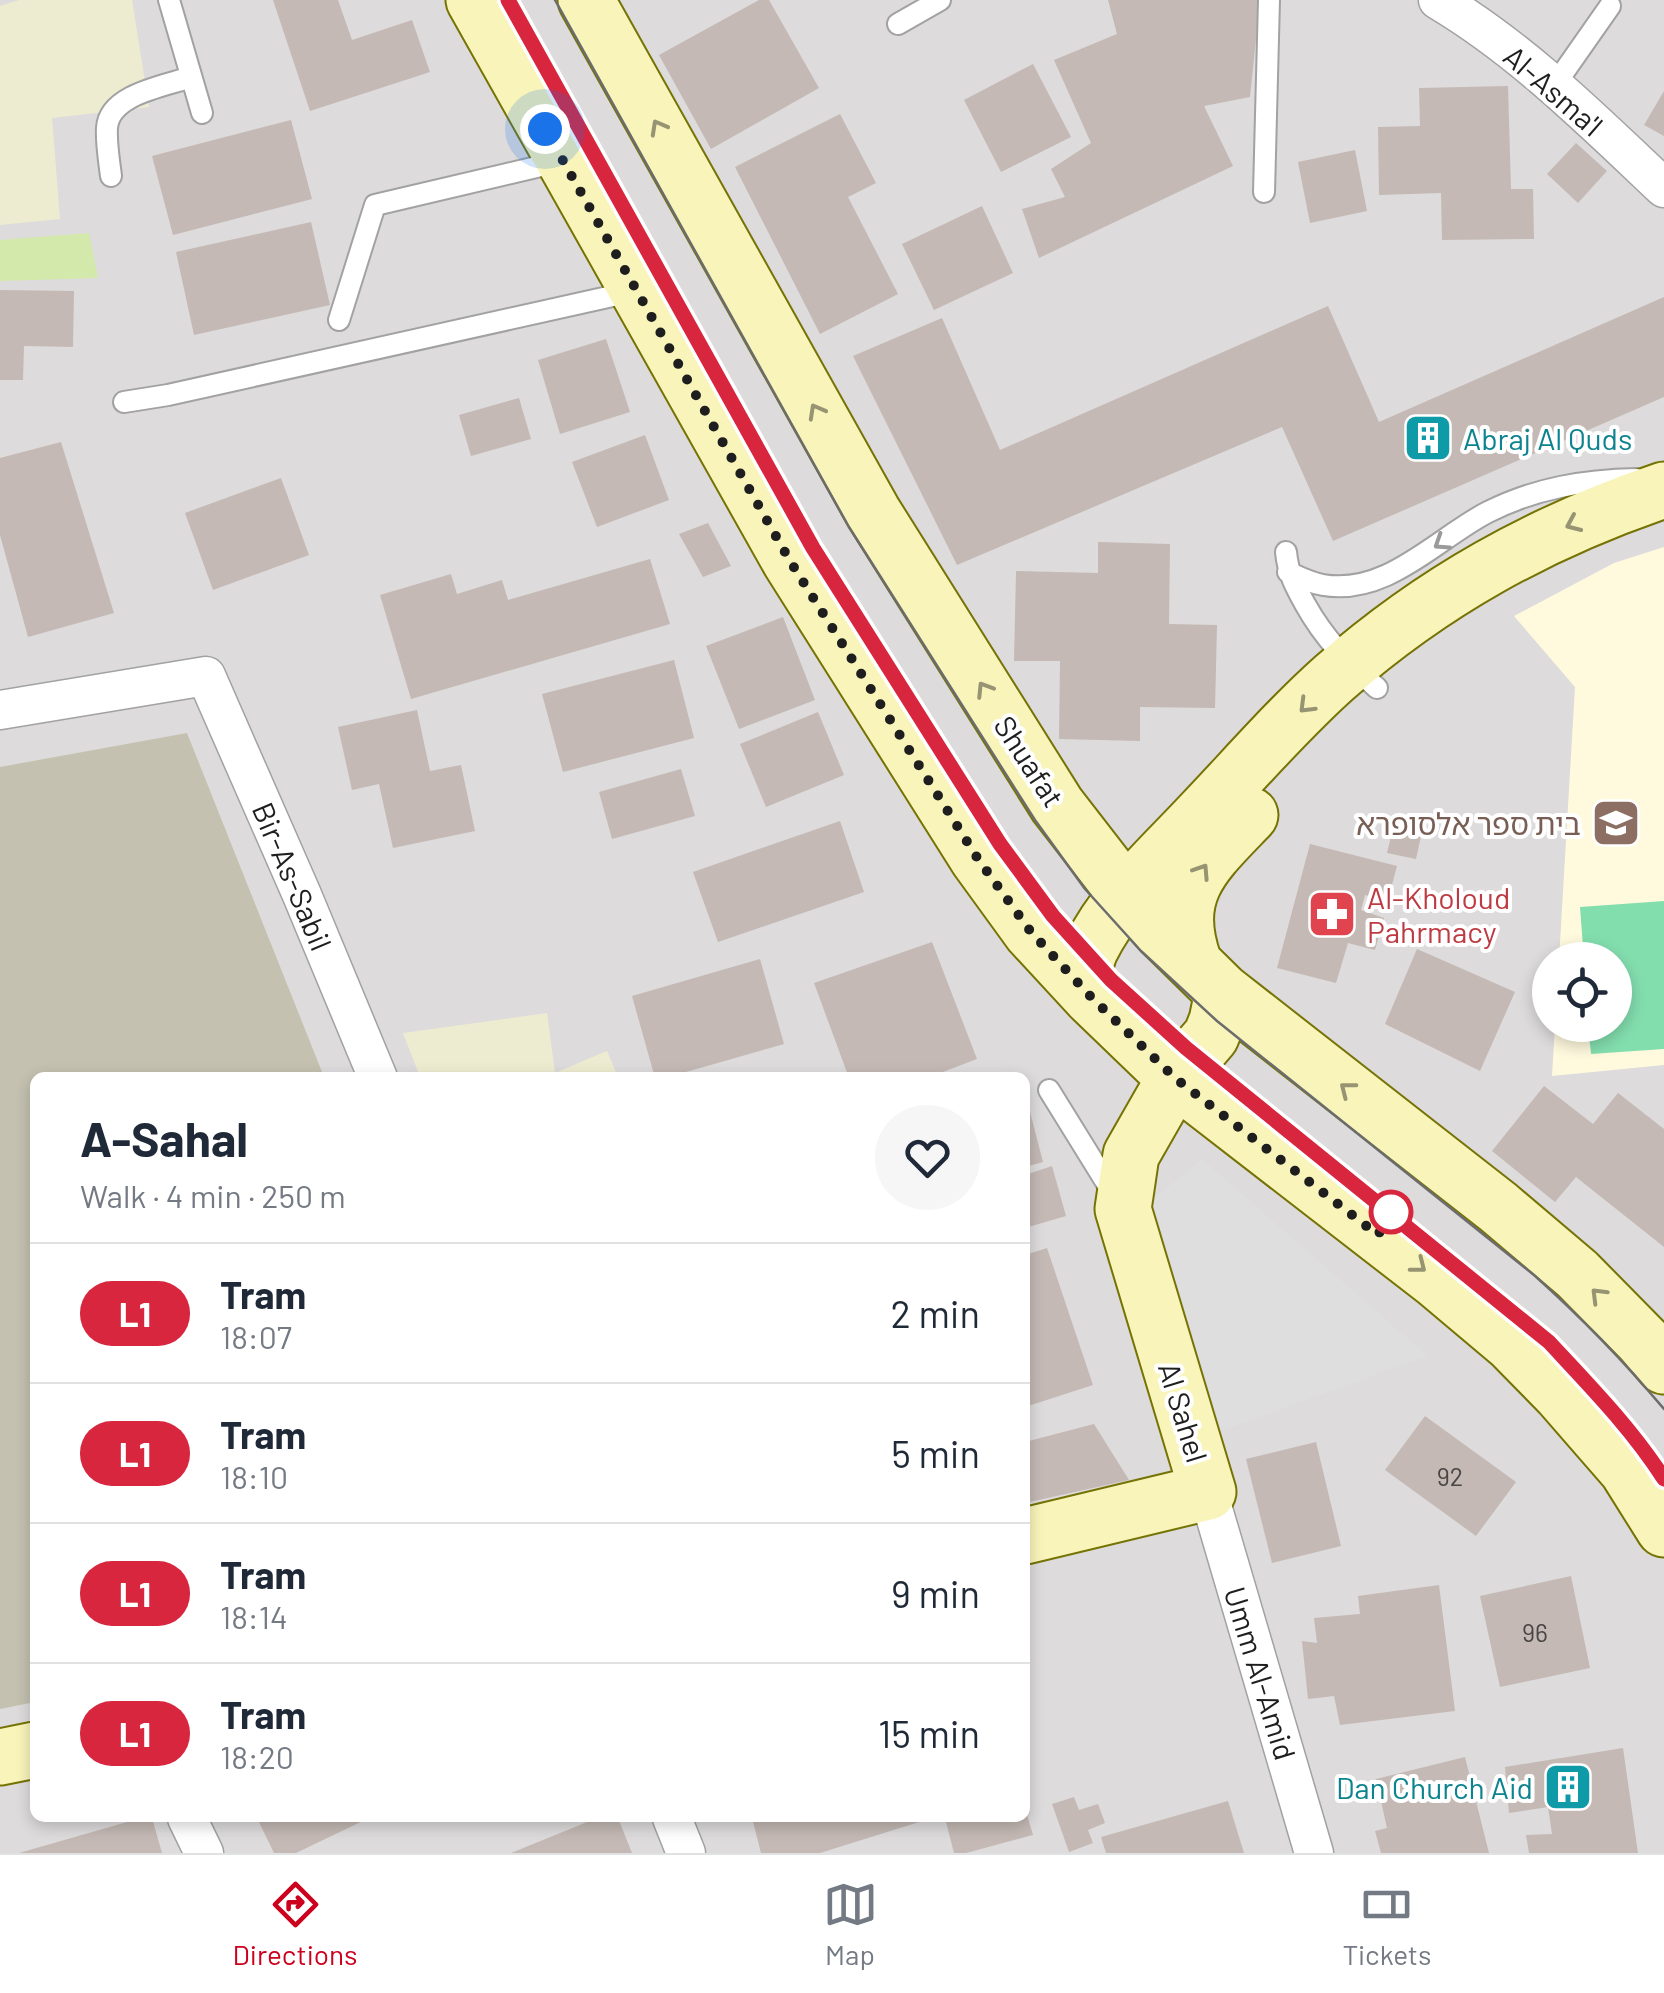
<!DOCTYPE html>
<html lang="en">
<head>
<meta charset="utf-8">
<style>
  body { margin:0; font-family:Barlow,"Noto Sans Hebrew",sans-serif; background:#f6f6f7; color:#1f2937; height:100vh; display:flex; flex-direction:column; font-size:38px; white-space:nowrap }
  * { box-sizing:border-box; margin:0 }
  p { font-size:32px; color:#747a83 }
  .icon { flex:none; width:55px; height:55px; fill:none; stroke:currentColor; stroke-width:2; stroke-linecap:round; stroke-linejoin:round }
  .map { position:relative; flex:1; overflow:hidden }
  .details { position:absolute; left:30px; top:1072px; width:1000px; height:750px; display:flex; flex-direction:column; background:#fff; border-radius:15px; box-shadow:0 5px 15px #0003 }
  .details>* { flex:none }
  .badge { padding:0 20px; border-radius:32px; font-size:35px; line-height:65px }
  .fabs { position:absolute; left:1532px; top:942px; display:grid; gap:20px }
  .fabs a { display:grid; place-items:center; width:100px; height:100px; border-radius:50%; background:#fff; box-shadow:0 5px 15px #0003; font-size:50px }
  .you { position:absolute; width:50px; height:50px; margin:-25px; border:8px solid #fff; border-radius:50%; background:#1a73e8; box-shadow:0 0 0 15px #1a73e833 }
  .map>.badge { position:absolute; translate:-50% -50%; box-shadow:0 0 0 5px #fff }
  .round { display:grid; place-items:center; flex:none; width:105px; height:105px; border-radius:52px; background:#f6f6f7 }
  .summary { display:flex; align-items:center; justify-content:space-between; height:170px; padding:0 50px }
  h1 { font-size:48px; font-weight:700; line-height:75px }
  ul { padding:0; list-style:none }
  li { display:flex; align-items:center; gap:30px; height:140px; padding:0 50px; border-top:2px solid #e0e1e3 }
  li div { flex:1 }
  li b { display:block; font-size:38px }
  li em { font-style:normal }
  li .badge { min-width:110px; font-weight:700; text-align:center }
  .dock { display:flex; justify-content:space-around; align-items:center; height:140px; border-top:2px solid #e0e1e3; background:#fff; font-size:28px; color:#747a83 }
  .dock a { display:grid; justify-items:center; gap:5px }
  .dock .active { color:#cc011d }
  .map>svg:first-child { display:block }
  .residential { fill:#dddbdc; fill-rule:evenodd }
  .education { fill:#fffade }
  .construction { fill:#c4c1b0 }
  .farmland { fill:#eeecd0 }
  .grass { fill:#d2e9ab }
  .pitch { fill:#83deae }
  .parking { fill:#dedede }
  .building { fill:#c4b9b4 }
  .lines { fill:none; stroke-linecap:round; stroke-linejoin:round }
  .lane-casing { stroke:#a2a2a2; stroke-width:24 }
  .street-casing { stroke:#a2a2a2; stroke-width:41 }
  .secondary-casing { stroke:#767305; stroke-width:59 }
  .lane { stroke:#fff; stroke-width:20 }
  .street { stroke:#fff; stroke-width:38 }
  .secondary { stroke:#f9f4b9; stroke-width:55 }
  .tram { stroke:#6c6c6c; stroke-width:2.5 }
  .oneway { stroke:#969473 }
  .oneway2 { stroke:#9a9a9a }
  .line-casing { stroke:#fff; stroke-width:22 }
  .line { stroke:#d7263d; stroke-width:15 }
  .walk { stroke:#1e1e1e; stroke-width:10; stroke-dasharray:0 18 }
  .stop-dot { fill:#fff; stroke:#d7263d; stroke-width:5 }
  .labels { text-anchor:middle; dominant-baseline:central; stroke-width:8; stroke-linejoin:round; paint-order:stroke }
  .number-label { font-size:25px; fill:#484544 }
  .street-label { font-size:30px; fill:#1e1e1e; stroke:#fff }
  .culture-label { font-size:30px; fill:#0d838f; stroke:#fff; text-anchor:start }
  .education-label { font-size:30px; fill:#785e54; stroke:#fff; text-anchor:end }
  .health-label { font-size:30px; fill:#be3a42; stroke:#fff; text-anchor:start }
</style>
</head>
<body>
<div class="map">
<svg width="1664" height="1853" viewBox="0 0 1664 1853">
  <rect width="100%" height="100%" fill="#efeae5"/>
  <path class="residential" d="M 0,0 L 1664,0 L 1664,1853 L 0,1853 ZM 1550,960 L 1615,960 L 1615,1025 L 1550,1025 ZM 35,1078 L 1025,1078 L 1025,1818 L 35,1818 Z"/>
  <path class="education" d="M 1664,547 L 1664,1065 L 1552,1076 L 1555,1025 L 1615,1025 L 1615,960 L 1559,960 L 1575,687 L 1514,616 L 1614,563 Z"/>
  <path class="construction" d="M 187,733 L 324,1077 L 35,1078 L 35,1702 L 0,1709 L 0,767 Z"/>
  <path class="farmland" d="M 19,0 L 132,0 L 149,107 L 52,118 L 60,219 L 0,225 L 0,6 Z
    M 547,1013 L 555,1073 L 607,1051 L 618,1077 L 420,1077 L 403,1033 Z"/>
  <path class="grass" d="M 89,233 L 98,278 L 0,281 L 0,240 Z"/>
  <path class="pitch" d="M 1664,901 L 1664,1049 L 1591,1054 L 1588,1025 L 1615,1025 L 1615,960 L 1584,960 L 1580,907 Z"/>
  <path class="parking" d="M 1202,1159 L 1428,1356 L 1210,1435 L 1151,1201 Z"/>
  <path class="building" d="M 273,0 L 338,0 L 352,40 L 412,20 L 430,72 L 310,111 Z
    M 759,0 L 769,0 L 819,88 L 711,149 L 659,55 Z
    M 1108,0 L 1260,0 L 1250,97 L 1204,106 L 1233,166 L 1039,258 L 1022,209 L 1065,197 L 1051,169 L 1091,143 L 1054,60 L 1117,34 Z
    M 1033,64 L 1071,137 L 1001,172 L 964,100 Z
    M 1508,86 L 1511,189 L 1533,189 L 1534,239 L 1442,240 L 1441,193 L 1379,195 L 1378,127 L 1420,126 L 1419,88 Z
    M 1664,91 L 1664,136 L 1644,125 Z
    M 840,114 L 876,183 L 848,197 L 898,294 L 820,334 L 735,167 Z
    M 291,120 L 312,199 L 173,235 L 152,156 Z
    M 1576,143 L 1607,171 L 1578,203 L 1547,174 Z
    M 1355,150 L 1367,211 L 1310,223 L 1298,162 Z
    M 982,206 L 1013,273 L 934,310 L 902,244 Z
    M 311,222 L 330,305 L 194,335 L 176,252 Z
    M 0,290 L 74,291 L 73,347 L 24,346 L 23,380 L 0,380 Z
    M 1664,297 L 1664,397 L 1333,541 L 1282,427 L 957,565 L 853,356 L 942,318 L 1000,450 L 1328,306 L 1379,422 Z
    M 606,339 L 630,412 L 560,434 L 538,360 Z
    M 519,398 L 531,439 L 471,456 L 459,415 Z
    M 645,435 L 669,500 L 597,527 L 572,462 Z
    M 61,442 L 114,613 L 28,637 L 0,535 L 0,458 Z
    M 281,478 L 309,555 L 213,590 L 185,513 Z
    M 708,523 L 731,566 L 703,577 L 679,534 Z
    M 1098,542 L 1170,544 L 1169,624 L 1217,625 L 1215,708 L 1140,707 L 1140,741 L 1059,739 L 1060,661 L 1014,661 L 1016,571 L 1098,573 Z
    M 650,559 L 670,624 L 411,699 L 380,595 L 451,574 L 457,594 L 502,580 L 508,600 Z
    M 783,617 L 815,700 L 739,729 L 706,646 Z
    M 674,660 L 694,738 L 563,772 L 542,694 Z
    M 417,710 L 430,771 L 461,765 L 475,831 L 393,848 L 379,784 L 352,790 L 338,727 Z
    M 818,712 L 844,775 L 766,807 L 740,744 Z
    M 681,769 L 695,816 L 612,839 L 599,792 Z
    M 1395,820 L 1423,827 L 1416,859 L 1387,853 Z
    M 840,821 L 864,892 L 718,942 L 693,872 Z
    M 1310,844 L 1397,866 L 1388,900 L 1365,895 L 1361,910 L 1384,918 L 1375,950 L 1348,943 L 1336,983 L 1277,968 Z
    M 932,942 L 977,1059 L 927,1078 L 849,1078 L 814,983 Z
    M 1417,949 L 1515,992 L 1480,1071 L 1385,1024 Z
    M 760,959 L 784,1044 L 665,1078 L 655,1078 L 632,996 Z
    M 1544,1086 L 1593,1124 L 1618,1093 L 1664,1129 L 1664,1247 L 1576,1177 L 1555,1202 L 1492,1151 Z
    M 1028,1104 L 1043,1162 L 1025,1167 L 1025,1105 Z
    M 1052,1166 L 1066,1216 L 1025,1228 L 1025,1175 Z
    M 1047,1248 L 1093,1385 L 1025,1407 L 1025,1255 Z
    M 1425,1416 L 1516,1482 L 1476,1536 L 1385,1470 Z
    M 1094,1424 L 1129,1480 L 1025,1503 L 1025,1442 Z
    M 1316,1442 L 1341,1546 L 1272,1563 L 1246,1459 Z
    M 1571,1576 L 1590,1668 L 1500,1687 L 1480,1596 Z
    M 1439,1585 L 1455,1711 L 1340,1725 L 1334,1696 L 1308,1699 L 1302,1641 L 1317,1643 L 1314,1618 L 1360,1614 L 1358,1596 Z
    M 1623,1748 L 1638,1853 L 1529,1853 L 1526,1835 L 1552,1834 L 1548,1807 L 1509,1813 L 1505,1767 Z
    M 1465,1757 L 1489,1853 L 1381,1853 L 1375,1831 L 1387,1828 L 1376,1779 Z
    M 1074,1797 L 1079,1810 L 1098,1804 L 1105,1823 L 1088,1830 L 1093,1843 L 1069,1852 L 1052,1804 Z
    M 1228,1801 L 1244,1853 L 1106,1853 L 1101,1837 Z
    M 1025,1808 L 1033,1835 L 966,1853 L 954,1853 L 945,1818 L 1025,1818 Z
    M 141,1818 L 152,1818 L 162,1853 L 19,1853 Z
    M 257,1818 L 369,1818 L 296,1853 L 274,1853 Z
    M 597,1818 L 618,1818 L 632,1853 L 511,1853 Z
    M 752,1818 L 932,1818 L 820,1853 L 761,1853 Z"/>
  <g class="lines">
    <g class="lane-casing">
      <path id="lane" d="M 169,0 L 202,113
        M 898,24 L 940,0
        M 1554,86 L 1610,6
        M 111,176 C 109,160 106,143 107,128 C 109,94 165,86 191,77
        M 1264,192 L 1269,0
        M 339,320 L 375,205 L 562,161
        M 124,402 L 168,395 L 635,291
        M 1286,552 C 1288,573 1295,586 1305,604 C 1325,640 1347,661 1377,688
        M 1288,572 C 1299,577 1311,583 1323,585 C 1387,596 1437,538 1488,512 C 1536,488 1584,480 1637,479
        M 1049,1090 L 1114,1195"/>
    </g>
    <g class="street-casing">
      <path id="street" d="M 1438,0 C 1522,50 1593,121 1664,188
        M 0,710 L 206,676 L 302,895 L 378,1078
        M 1208,1492 L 1314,1853
        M 187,1818 L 204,1853
        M 672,1818 L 686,1853"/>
    </g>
    <g class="secondary-casing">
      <path id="secondary" d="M 474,0 L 790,561 L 978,859 L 1031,932 L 1092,998 L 1175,1078 L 1436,1280 L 1512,1344 L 1560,1393 L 1627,1470 L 1664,1529
        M 586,0 L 873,512 L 1057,805 L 1112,876 L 1161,931 L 1223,992 L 1498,1207 L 1577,1274 L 1643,1341 L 1664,1366
        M 1194,963 C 1169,892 1203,864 1250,815
        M 1082,987 C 1084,975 1085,961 1090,950 C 1116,897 1162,857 1201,815 C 1245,769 1287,720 1334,678 C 1433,591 1540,532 1664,490
        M 1025,1536 L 1208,1492 L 1123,1209 L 1131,1155 L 1175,1078 L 1211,1036 L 1217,1021 L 1223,992
        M 0,1757 L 35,1750"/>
    </g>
    <use href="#lane" class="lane"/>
    <use href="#street" class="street"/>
    <use href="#secondary" class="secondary"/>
    <path class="tram" d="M 508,0 L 813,547 L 1000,844 L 1053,915 L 1111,980 L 1187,1048 L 1508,1307 C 1566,1358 1623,1414 1664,1479
      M 555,0 L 849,527 L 1035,820 L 1085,889 L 1141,951 L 1217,1021 L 1534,1275 C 1582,1318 1623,1360 1664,1409"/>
  </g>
  <defs><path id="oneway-chevron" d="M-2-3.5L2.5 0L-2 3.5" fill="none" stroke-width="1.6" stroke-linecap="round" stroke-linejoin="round" transform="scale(2.5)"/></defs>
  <g class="oneway">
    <use href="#oneway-chevron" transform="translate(658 127) rotate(-119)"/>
    <use href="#oneway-chevron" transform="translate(816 411) rotate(-119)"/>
    <use href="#oneway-chevron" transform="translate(1573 524) rotate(156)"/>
    <use href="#oneway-chevron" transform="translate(984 689) rotate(-122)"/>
    <use href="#oneway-chevron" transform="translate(1306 706) rotate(135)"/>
    <use href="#oneway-chevron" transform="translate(1202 871) rotate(-57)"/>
    <use href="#oneway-chevron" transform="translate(1347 1089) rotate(-142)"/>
    <use href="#oneway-chevron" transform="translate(1419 1266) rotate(38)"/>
    <use href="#oneway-chevron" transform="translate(1598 1295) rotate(-135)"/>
  </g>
  <use class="oneway2" href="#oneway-chevron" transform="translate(1441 543) rotate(147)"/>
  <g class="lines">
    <g class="line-casing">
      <path id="line" d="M 508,0 L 813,548 L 1000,844 L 1053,916 L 1111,980 L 1186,1048 L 1549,1342 C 1590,1386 1632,1429 1664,1479"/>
    </g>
    <use href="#line" class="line"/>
    <path class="walk" d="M 545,129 L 790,561 L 978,859 L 1031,932 L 1092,998 L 1175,1078 L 1378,1235 L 1391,1212"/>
  </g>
  <defs>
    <g id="building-square" transform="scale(2.5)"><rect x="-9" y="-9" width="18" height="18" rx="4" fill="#0f9aa8" stroke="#fff"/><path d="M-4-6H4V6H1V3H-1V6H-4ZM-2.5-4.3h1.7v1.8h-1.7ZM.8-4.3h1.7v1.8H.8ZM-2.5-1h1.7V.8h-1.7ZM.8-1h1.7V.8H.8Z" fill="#fff"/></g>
    <g id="school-square" transform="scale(2.5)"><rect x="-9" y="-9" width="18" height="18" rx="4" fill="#8d6e63" stroke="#fff"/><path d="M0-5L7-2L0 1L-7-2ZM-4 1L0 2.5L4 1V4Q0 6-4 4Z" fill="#fff"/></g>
    <g id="pharmacy-square" transform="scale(2.5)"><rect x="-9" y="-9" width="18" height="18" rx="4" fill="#e0444e" stroke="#fff"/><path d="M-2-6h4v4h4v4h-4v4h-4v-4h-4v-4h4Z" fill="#fff"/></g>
  </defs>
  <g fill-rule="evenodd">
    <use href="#building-square" x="1428" y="438"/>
    <use href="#school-square" x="1616" y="823"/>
    <use href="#pharmacy-square" x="1332" y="914"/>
    <use href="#building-square" x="1568" y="1787"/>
  </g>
  <circle class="stop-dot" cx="1391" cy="1212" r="20"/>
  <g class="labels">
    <g class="number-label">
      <text x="1450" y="1476">92</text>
      <text x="1535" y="1632">96</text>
    </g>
    <g class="street-label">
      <text transform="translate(1554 90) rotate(41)">Al-Asma'l</text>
      <text transform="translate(1030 761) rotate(57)">Shuafat</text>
      <text transform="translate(293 876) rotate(67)">Bir-As-Sabil</text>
      <text transform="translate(1184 1412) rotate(73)">Al Sahel</text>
      <text transform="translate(1261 1673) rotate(73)">Umm Al-Amid</text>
    </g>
    <g class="culture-label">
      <text x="1463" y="438">Abraj Al Quds</text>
      <text x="1533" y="1787" text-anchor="end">Dan Church Aid</text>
    </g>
    <g class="education-label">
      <text x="1581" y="823">בית ספר אלסופרא</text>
    </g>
    <g class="health-label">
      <text x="1367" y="897">Al-Kholoud<tspan x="1367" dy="34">Pahrmacy</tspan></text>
    </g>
  </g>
</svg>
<div class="fabs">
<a><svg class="icon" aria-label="locate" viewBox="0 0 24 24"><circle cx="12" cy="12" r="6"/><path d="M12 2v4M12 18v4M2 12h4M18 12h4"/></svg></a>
</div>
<div class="you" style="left:545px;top:129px"></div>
<section class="details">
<div class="summary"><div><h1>A-Sahal</h1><p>Walk · 4 min · 250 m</p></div><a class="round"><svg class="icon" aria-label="heart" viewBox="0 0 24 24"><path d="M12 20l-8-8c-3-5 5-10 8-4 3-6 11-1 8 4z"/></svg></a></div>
<ul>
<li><span class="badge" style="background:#d7263d;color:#fff">L1</span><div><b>Tram</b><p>18:07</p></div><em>2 min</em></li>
<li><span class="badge" style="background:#d7263d;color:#fff">L1</span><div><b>Tram</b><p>18:10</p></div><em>5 min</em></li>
<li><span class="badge" style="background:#d7263d;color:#fff">L1</span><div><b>Tram</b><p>18:14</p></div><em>9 min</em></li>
<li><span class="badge" style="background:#d7263d;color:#fff">L1</span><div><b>Tram</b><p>18:20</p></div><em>15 min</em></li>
</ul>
</section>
</div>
<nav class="dock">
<a class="active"><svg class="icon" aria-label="directions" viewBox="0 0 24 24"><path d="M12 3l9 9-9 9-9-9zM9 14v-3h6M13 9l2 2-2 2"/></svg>Directions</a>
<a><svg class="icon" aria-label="map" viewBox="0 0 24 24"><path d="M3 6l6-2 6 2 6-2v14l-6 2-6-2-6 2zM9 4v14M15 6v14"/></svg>Map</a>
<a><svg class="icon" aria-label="tickets" viewBox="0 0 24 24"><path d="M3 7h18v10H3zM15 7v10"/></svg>Tickets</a>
</nav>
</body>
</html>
